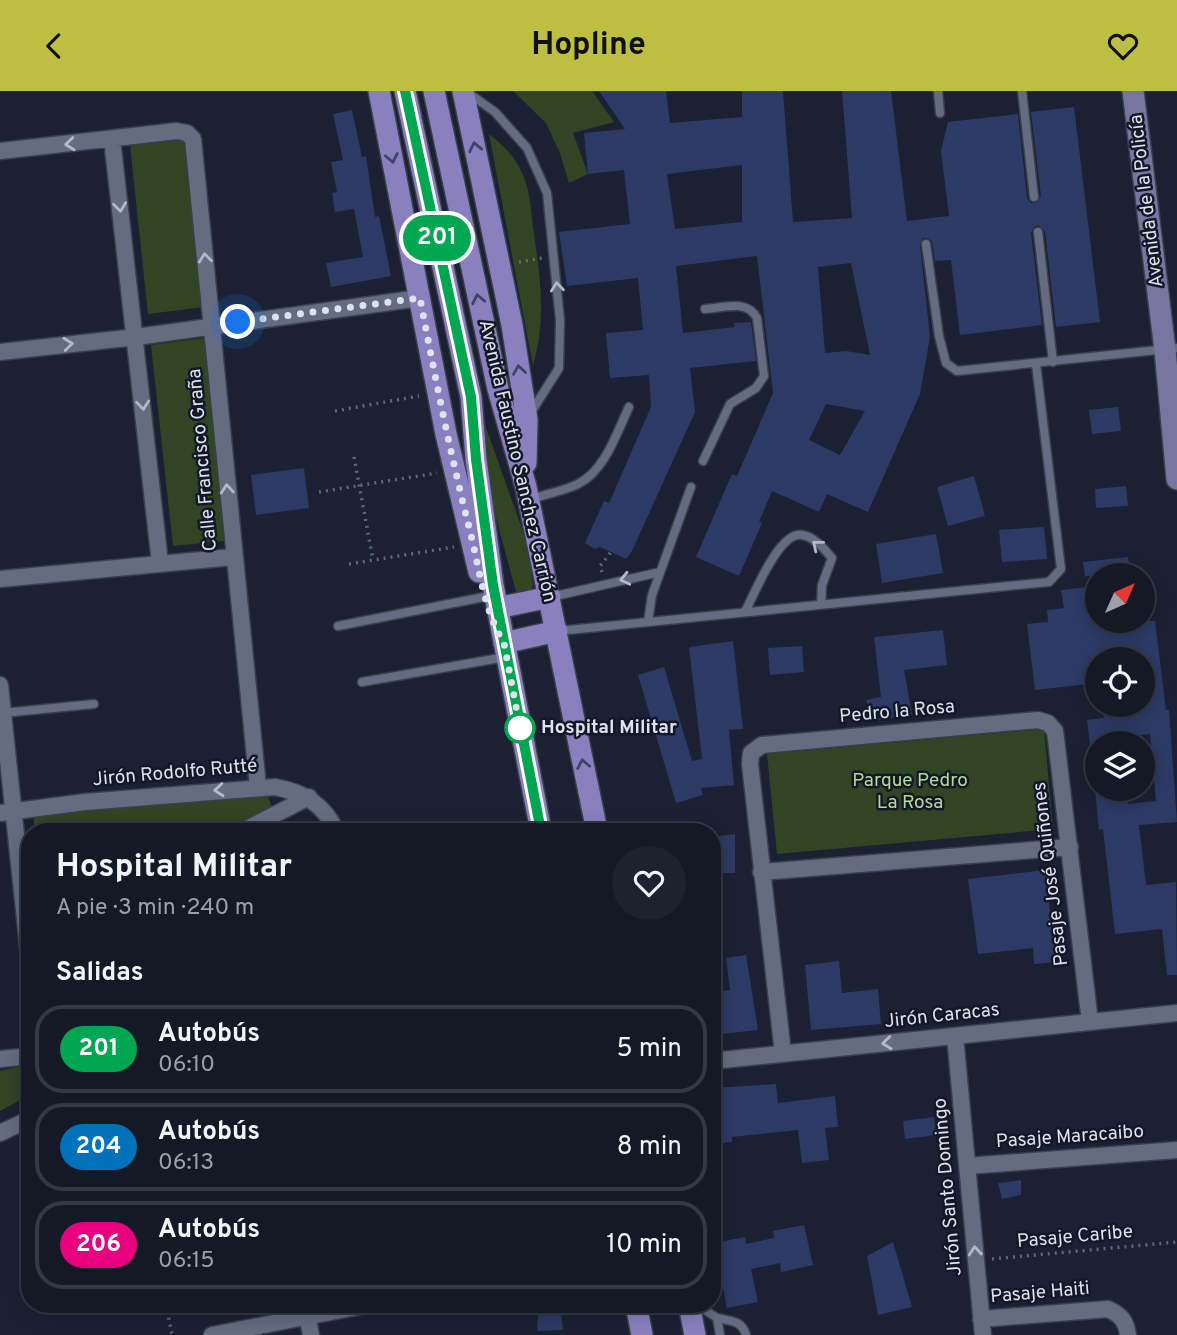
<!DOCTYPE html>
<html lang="es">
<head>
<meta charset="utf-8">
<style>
  body { margin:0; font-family:Overpass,sans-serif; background:#1d222e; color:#f1f3f6; height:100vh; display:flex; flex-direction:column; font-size:26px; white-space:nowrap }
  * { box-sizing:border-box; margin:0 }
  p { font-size:23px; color:#9da0a7 }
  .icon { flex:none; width:38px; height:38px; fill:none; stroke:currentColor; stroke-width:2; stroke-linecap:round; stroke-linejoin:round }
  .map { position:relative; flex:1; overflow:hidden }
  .details { position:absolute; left:21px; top:732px; width:700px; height:490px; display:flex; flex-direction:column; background:#141926; border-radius:28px; box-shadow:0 4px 18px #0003,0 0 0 2px #333843 }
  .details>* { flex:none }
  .badge { padding:0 14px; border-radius:23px; font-size:24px; line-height:46px }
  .needle { width:46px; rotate:45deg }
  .controls { position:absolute; left:1085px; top:472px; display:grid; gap:14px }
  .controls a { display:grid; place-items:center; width:70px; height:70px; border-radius:50%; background:#141926; box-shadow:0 4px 18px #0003,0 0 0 2px #333843; font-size:35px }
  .you { position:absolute; width:35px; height:35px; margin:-18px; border:5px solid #fff; border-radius:50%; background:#1a73e8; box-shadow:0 0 0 10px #1a73e833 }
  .map>.badge { position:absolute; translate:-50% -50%; box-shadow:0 0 0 4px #fff }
  h2 { padding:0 35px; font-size:26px; line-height:63px }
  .round { display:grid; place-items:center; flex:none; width:74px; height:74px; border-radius:37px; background:#1d222e }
  .summary { display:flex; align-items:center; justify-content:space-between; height:119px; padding:0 35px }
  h1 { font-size:33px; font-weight:700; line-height:52px }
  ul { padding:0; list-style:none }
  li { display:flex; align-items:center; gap:21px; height:88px; margin:0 14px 10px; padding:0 21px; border:4px solid #333843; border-radius:28px }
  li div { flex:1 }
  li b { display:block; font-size:26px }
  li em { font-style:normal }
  li .badge { min-width:77px; font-weight:700; text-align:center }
  header { display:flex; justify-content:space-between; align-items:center; height:91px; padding:0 35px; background:#bdbf43; color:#111; font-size:32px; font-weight:700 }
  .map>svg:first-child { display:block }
  .green { fill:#314424 }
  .building { fill:#2c3a65; fill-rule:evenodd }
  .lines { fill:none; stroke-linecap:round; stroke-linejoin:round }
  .lane-casing { stroke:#3a3f4c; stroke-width:11 }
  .street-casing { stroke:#3a3f4c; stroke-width:19 }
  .secondary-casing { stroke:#3a3f4c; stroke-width:24 }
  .primary-casing { stroke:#3a3f4c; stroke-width:24 }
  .path { stroke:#616776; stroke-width:3.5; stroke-dasharray:2 5; stroke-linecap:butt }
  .lane { stroke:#656c81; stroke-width:8 }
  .street { stroke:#656c81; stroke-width:16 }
  .secondary { stroke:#7876a0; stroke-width:21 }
  .primary { stroke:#8b80bf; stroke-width:21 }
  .oneway { stroke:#b3b9c7 }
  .oneway2 { stroke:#424264 }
  .line-casing { stroke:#fff; stroke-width:16 }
  .line { stroke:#00a651; stroke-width:10 }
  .walk { stroke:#dde2ed; stroke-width:7; stroke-dasharray:0 12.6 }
  .stop-dot { fill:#fff; stroke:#00a651; stroke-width:3.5 }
  .labels { text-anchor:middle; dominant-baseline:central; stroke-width:5; stroke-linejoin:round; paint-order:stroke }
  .street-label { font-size:19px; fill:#dde2ed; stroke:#121828 }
  .stop-label { font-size:19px; font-weight:bold; fill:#dde2ed; stroke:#121828; text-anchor:start }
  .park-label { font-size:19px; fill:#b1dc94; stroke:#121828 }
</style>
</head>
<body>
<header><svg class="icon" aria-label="back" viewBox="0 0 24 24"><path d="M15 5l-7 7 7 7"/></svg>Hopline<svg class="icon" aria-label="heart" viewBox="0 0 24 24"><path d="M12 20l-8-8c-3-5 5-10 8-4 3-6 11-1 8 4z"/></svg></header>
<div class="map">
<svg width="1177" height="1244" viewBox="0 0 1177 1244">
  <rect width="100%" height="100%" fill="#1b2132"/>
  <path class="green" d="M 513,0 L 592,0 L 614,31 L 573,42 L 588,83 L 569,92 L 560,62 L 546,32 Z
    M 489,43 C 504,55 516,66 523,84 C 530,100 531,119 533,136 C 540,186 547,225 533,275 Z
    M 186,49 L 204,216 L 148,223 L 130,54 Z
    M 205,247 L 224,450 L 173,455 L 151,254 Z
    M 483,328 L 527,452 L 533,494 L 531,499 L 522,502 L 516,501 L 490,404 Z
    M 1044,638 L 1053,738 L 777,763 L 767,663 Z
    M 267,703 L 272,716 L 265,726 L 239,740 L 35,740 L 33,721 Z
    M 30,973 L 30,1004 L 0,1020 L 0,980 Z"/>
  <path class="building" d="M 599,0 L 666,0 L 670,32 L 742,26 L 742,0 L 783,0 L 793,131 L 852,127 L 842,0 L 891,0 L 907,130 L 949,125 L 941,60 L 948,31 L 1018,23 L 1027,107 L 1031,112 L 1035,112 L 1041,105 L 1031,21 L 1074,16 L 1100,231 L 1056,236 L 1045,140 L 1038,134 L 1034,136 L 1031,142 L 1042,234 L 960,244 L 951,169 L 935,170 L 932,150 L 928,147 L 923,147 L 920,154 L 930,246 L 920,303 L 868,421 L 827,403 L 819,421 L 772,400 L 759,431 L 762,432 L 739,485 L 696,466 L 732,383 L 737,385 L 773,302 L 757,165 L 676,175 L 683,242 L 735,236 L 734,232 L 751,231 L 756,270 L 690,277 L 695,321 L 632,460 L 626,468 L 600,456 L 595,458 L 585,452 L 604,410 L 609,412 L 651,316 L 649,284 L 610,287 L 606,242 L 643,239 L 638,187 L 567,195 L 559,141 L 630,133 L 624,79 L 588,83 L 584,42 L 625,38 ZM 742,74 L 742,131 L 675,138 L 667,83 ZM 851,172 L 870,264 L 846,260 L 825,262 L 818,176 ZM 826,313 L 865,320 L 840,364 L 809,349 Z
    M 352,19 L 362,66 L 366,65 L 375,126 L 379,125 L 391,185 L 331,196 L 326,172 L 363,166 L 354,118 L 335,121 L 332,102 L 337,101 L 331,71 L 343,69 L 333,23 Z
    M 1118,316 L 1121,340 L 1092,343 L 1089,319 Z
    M 304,377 L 309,417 L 256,424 L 251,384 Z
    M 974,385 L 985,425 L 948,435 L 937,396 Z
    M 1126,395 L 1128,415 L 1096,417 L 1095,398 Z
    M 1044,436 L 1047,468 L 1002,471 L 999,439 Z
    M 936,443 L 943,482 L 882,492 L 876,453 Z
    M 1128,466 L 1130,485 L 1085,485 L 1083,471 Z
    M 1097,495 L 1097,530 L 1155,530 L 1166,619 L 1169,619 L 1177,731 L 1139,734 L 1146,794 L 1176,791 L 1177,884 L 1167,884 L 1162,838 L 1115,843 L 1103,738 L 1099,739 L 1095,698 L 1126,698 L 1128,713 L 1156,710 L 1150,643 L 1121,646 L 1121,653 L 1090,653 L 1087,629 L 1104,627 L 1102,614 L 1143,614 L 1143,569 L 1097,569 L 1097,592 L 1035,599 L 1027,533 L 1048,531 L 1047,519 L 1064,517 L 1061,499 Z
    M 943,539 L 947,574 L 904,579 L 912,623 L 875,630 L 866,609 L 881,606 L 874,546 Z
    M 733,550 L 743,638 L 729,639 L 734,694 L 701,697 L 703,704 L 676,712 L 638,584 L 664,576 L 692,670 L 702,668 L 689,556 Z
    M 802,555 L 804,581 L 770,584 L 768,557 Z
    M 735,743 L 735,782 L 712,782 L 712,746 Z
    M 1045,779 L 1056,871 L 1034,873 L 1033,857 L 978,863 L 968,788 Z
    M 746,864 L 758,939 L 712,944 L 712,901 L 730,899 L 726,867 Z
    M 839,870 L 842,902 L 878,898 L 881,933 L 811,939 L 805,874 Z
    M 776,993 L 778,1012 L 835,1005 L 838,1036 L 825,1037 L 829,1069 L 802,1072 L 798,1039 L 732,1046 L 732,1051 L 712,1053 L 712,997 Z
    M 934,1026 L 936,1044 L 905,1048 L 903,1030 Z
    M 1021,1089 L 1021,1104 L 1002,1108 L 998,1092 Z
    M 804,1134 L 813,1174 L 781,1181 L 780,1172 L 751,1178 L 758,1211 L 727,1217 L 714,1152 L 745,1146 L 746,1153 L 774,1147 L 773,1140 Z
    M 893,1151 L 912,1216 L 878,1224 L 867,1165 Z
    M 539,1213 L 560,1213 L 563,1239 L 537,1240 Z"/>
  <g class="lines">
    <g class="lane-casing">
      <path id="lane" d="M 938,0 L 940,22
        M 1022,0 L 1034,106
        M 467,1 L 495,21 L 527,57 L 547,102 L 560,229 L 559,277 L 530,323
        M 1038,141 L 1053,271
        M 926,153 L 939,245 L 946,272 L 957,280 L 1177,257
        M 703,370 L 730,313 L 756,297 L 764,285 L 757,227 C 747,208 724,217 705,218
        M 531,408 C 546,403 564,400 578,393 C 605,380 617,341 629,316
        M 551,506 L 660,481
        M 745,521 C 754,504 779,440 802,444 C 815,446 824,458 832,467 L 822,494 L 821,514
        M 648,531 L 652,504 L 691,396
        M 338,535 L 484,506
        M 558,540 L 1049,491 L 1061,478 L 1036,273
        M 362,591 L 506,566
        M 3,622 L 94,613
        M 696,1213 L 717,1227 L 720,1244
        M 717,1227 C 730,1230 742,1229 746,1244"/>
    </g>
    <g class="street-casing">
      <path id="street" d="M 112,48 L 160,472
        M 0,60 L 177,40 L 187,42 L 193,48 L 258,696
        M 0,261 L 136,246 L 420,207
        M 0,488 L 233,466
        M 0,594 L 30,875
        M 0,722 L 85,711 L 275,696 C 303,701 324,713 336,740
        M 243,740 L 309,706
        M 761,781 L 1070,756
        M 955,945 L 983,1244
        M 783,962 L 750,673 L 751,662 L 762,654 L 1038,629 L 1048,632 L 1055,640 L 1090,931
        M 0,968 L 30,965
        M 712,970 L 1177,922
        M 0,1042 L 30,1028
        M 967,1075 L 1177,1059
        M 305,1213 L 311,1244
        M 981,1228 L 1108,1218 C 1121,1224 1126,1230 1128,1244
        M 212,1244 L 372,1213"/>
    </g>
    <g class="secondary-casing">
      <path id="secondary" d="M 1133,0 L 1165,259 L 1177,388"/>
    </g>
    <g class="primary-casing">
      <path id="primary" d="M 379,0 L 446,343 L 479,481
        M 405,0 L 471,306 L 476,368 L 493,494 L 541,740
        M 434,0 L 498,298 L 526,396 L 597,740
        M 463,0 L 512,234 L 527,329 L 526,372
        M 497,517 L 550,506
        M 504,552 L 557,540
        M 636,1213 L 642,1244
        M 689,1213 L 695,1244"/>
    </g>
    <path class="path" d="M 519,171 L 542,167
      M 335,320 L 419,305
      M 354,366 L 373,469
      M 319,401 L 437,382
      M 349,473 L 454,456
      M 602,481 L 600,475 L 611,461
      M 992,1168 L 1177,1151
      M 166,1213 L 172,1244"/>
    <use href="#lane" class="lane"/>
    <use href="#street" class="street"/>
    <use href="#secondary" class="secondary"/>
    <use href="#primary" class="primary"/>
  </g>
  <defs><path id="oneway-chevron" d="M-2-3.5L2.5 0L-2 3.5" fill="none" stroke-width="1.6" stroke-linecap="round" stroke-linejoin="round" transform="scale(1.75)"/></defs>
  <g class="oneway">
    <use href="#oneway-chevron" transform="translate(70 53) rotate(174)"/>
    <use href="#oneway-chevron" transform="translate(120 116) rotate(83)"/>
    <use href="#oneway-chevron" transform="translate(205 167) rotate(-96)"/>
    <use href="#oneway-chevron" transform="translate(557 196) rotate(-96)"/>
    <use href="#oneway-chevron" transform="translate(68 253) rotate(-6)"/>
    <use href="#oneway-chevron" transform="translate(143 314) rotate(84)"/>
    <use href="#oneway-chevron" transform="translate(227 398) rotate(-95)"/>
    <use href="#oneway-chevron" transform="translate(817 454) rotate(-141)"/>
    <use href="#oneway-chevron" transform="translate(625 488) rotate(167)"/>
    <use href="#oneway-chevron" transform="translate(219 699) rotate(175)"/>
    <use href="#oneway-chevron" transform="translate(887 952) rotate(174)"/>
    <use href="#oneway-chevron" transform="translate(975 1160) rotate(-95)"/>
  </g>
  <g class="oneway2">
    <use href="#oneway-chevron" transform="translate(475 56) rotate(-102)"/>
    <use href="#oneway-chevron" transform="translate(392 67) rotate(79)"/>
    <use href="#oneway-chevron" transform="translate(478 208) rotate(-102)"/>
    <use href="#oneway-chevron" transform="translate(519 279) rotate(-99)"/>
    <use href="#oneway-chevron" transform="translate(583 673) rotate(-101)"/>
  </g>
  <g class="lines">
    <g class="line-casing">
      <path id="line" d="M 405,0 L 471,306 L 476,368 L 493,494 L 541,740"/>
    </g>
    <use href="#line" class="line"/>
    <path class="walk" d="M 238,231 L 420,207 C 435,286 451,366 471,444 C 480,481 484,519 504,552 L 521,642 L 520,637"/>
  </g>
  <circle class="stop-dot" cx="520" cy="637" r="14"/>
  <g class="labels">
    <g class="street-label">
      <text transform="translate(1147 110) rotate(-97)">Avenida de la Policía</text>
      <text transform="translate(203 369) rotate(-95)">Calle Francisco Graña</text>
      <text transform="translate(517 370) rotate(77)">Avenida Faustino Sanchez Carrión</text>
      <text transform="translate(897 621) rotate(-5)">Pedro la Rosa</text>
      <text transform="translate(175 682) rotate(-5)">Jirón Rodolfo Rutté</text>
      <text transform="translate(1051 783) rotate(-97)">Pasaje José Quiñones</text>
      <text transform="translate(942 925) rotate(-6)">Jirón Caracas</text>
      <text transform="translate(1070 1046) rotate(-4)">Pasaje Maracaibo</text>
      <text transform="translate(948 1096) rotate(-95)">Jirón Santo Domingo</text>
      <text transform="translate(1075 1146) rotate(-5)">Pasaje Caribe</text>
      <text transform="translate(1040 1202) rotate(-5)">Pasaje Haiti</text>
    </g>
    <g class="stop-label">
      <text x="541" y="637">Hospital Militar</text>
    </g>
    <g class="park-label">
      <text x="910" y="690">Parque Pedro<tspan x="910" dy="22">La Rosa</tspan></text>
    </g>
  </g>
</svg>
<div class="controls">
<a><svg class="needle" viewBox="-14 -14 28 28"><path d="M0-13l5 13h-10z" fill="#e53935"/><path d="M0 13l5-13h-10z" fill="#9da0a7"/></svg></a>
<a><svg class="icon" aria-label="locate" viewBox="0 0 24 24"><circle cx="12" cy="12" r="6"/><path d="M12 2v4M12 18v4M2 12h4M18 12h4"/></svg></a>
<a><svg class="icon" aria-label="layers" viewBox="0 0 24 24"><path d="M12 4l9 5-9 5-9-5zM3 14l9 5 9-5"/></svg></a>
</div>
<div class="you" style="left:238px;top:231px"></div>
<b class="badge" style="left:437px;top:147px;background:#00a651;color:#fff">201</b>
<section class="details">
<div class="summary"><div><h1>Hospital Militar</h1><p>A pie · 3 min · 240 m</p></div><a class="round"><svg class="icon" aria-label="heart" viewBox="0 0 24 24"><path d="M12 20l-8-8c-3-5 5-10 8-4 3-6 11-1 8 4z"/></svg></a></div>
<h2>Salidas</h2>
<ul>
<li><span class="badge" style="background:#00a651;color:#fff">201</span><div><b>Autobús</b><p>06:10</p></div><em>5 min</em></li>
<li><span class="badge" style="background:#0072bc;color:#fff">204</span><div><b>Autobús</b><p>06:13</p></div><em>8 min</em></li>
<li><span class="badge" style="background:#e6007e;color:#fff">206</span><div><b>Autobús</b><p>06:15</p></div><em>10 min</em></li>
</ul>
</section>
</div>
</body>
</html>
